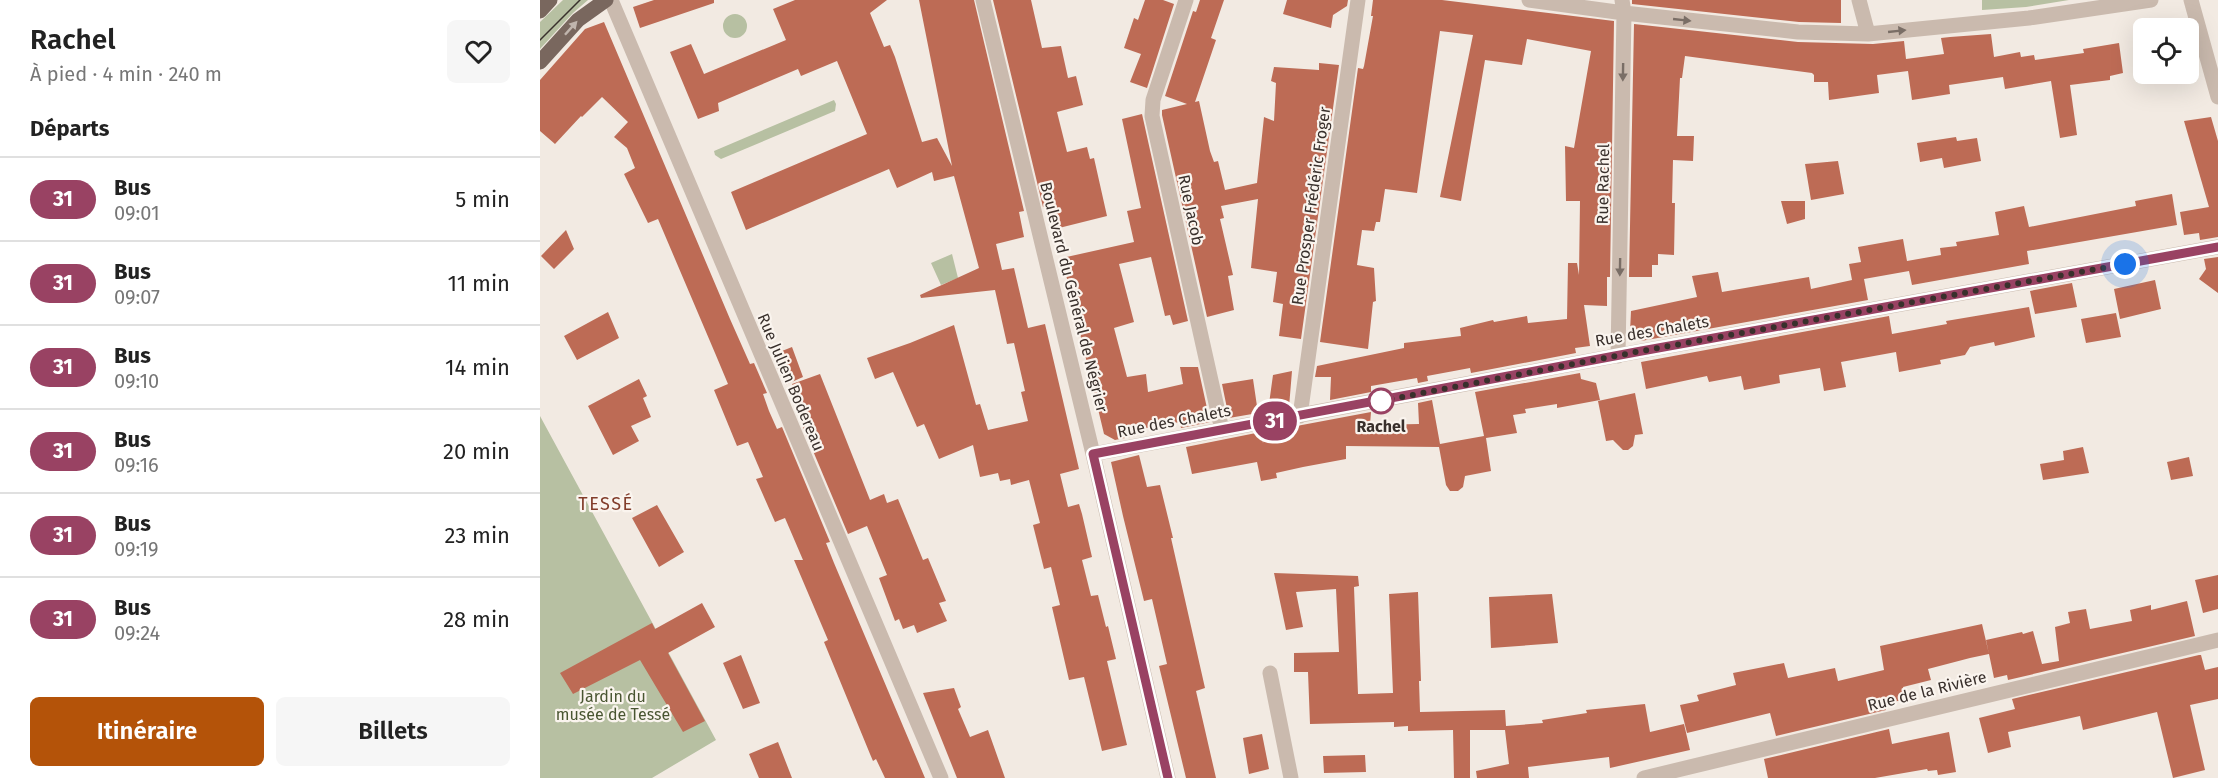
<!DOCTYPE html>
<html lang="fr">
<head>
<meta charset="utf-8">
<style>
  body { margin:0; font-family:"Fira Sans",sans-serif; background:#f6f6f6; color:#222; height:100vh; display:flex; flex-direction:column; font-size:22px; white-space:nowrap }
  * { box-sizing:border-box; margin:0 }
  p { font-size:20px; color:#767676 }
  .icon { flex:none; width:33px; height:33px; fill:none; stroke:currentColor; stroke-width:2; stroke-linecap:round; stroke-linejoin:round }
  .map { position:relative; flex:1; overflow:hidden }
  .sheet { display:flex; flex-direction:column; background:#fff; width:540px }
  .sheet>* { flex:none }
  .badge { padding:0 12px; border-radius:20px; font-size:21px; line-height:39px }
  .fabs { position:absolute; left:1593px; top:18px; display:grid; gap:12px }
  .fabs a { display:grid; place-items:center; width:66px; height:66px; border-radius:9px; background:#fff; box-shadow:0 6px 24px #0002; font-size:30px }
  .you { position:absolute; width:30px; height:30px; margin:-15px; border:4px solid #fff; border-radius:50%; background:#1a73e8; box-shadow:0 0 0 9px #1a73e833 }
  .map>.badge { position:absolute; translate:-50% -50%; box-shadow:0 0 0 3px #fff }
  h2 { padding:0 30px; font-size:22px; line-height:54px }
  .round { display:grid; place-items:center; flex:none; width:63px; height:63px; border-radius:9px; background:#f6f6f6 }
  .headline { display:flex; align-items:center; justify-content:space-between; height:102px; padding:0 30px }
  h1 { font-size:28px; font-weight:600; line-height:45px }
  .button { display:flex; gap:12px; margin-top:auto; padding:12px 30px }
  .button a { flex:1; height:69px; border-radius:9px; background:#b45309; color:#fff; font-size:24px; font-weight:600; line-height:69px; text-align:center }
  .button a+a { background:#f6f6f6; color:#222 }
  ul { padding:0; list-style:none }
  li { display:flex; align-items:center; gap:18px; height:84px; padding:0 30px; border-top:2px solid #e0e0e0 }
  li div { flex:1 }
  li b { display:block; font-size:22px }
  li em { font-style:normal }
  li .badge { min-width:66px; font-weight:700; text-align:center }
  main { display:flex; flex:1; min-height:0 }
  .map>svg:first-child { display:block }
  .green { fill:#b7c0a2 }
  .building { fill:#bd6b55 }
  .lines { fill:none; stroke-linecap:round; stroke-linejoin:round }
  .minor { stroke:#cabaae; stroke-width:15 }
  .primary { stroke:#79675e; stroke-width:15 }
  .tram { stroke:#39302c; stroke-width:1.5 }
  .oneway { fill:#7a6e66 }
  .oneway2 { fill:#c0b5ad }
  .line-casing { stroke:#fff; stroke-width:14 }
  .line { stroke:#994263; stroke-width:9 }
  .walk { stroke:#39302c; stroke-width:6; stroke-dasharray:0 10.8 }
  .stop-dot { fill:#fff; stroke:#994263; stroke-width:3 }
  .labels { text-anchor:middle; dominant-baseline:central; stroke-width:4.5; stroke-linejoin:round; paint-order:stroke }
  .street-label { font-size:16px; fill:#39302c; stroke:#faf4ee }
  .stop-label { font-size:16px; font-weight:bold; fill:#39302c; stroke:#faf4ee }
  .park-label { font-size:16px; fill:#495531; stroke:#faf4ee }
  .neighbourhood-label { font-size:18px; letter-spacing:1.5px; fill:#823d2b; stroke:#faf4ee }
</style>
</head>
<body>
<main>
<section class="sheet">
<div class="headline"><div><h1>Rachel</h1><p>À pied · 4 min · 240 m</p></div><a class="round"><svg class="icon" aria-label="heart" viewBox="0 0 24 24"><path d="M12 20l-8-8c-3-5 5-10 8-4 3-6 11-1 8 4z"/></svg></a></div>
<h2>Départs</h2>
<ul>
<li><span class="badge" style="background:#994263;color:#fff">31</span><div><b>Bus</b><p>09:01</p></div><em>5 min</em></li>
<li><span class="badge" style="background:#994263;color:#fff">31</span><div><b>Bus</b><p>09:07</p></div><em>11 min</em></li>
<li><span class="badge" style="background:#994263;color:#fff">31</span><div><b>Bus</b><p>09:10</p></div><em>14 min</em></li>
<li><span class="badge" style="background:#994263;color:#fff">31</span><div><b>Bus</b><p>09:16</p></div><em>20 min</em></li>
<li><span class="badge" style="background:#994263;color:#fff">31</span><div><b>Bus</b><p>09:19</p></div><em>23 min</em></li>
<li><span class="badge" style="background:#994263;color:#fff">31</span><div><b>Bus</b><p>09:24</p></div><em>28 min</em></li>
</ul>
<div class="button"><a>Itinéraire</a><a>Billets</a></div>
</section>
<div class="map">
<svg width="1678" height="778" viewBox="0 0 1678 778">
  <rect width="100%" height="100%" fill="#f2eae2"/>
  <path class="green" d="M 23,0 L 48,0 L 33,13 L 0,49 L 0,22 Z
    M 1442,0 L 1529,0 L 1486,7 L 1442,10 Z
    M183 26a12 12 0 1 1 24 0a12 12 0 1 1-24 0Z
    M 294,100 L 296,104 L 295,111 L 181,159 L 175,155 L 174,151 Z
    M 412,254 L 418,278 L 401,285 L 391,263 Z
    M 0,416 L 176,740 L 112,778 L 0,778 Z"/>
  <path class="building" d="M 114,0 L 174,0 L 174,3 L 100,28 L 93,7 Z
    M 255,0 L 347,0 L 330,13 L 344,47 L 350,45 L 355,57 L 382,142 L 397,138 L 412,166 L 379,0 L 434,0 L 484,211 L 479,212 L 484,237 L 456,244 L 462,270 L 474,268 L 488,328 L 505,324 L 539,469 L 520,474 L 528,507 L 539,504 L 542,514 L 552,557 L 542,560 L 551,596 L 558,595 L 566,627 L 568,626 L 576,659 L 567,661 L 587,745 L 562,751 L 544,677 L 529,680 L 512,607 L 520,605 L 511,567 L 504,569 L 493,525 L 500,523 L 489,480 L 471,485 L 470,479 L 460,481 L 458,473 L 440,477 L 433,445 L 399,459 L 384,424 L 377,427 L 353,372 L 335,379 L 327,358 L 370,343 L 414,325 L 436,405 L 440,404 L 448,430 L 488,421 L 481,392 L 485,391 L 474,343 L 467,344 L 455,290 L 381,298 L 380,295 L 439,268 L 414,176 L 394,181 L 392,172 L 357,188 L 349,169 L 206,230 L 191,192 L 327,134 L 297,61 L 261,76 L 258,69 L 178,103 L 179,111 L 158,119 L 130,52 L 151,44 L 164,74 L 246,40 L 233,9 Z
    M 453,0 L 491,0 L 502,48 L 521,46 L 528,78 L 536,76 L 543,105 L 517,112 L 527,152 L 547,147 L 550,159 L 554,158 L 567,216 L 515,229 L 509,205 L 503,207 Z
    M 605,0 L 623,0 L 634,4 L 607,88 L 590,82 L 601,54 L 584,48 L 594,18 L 598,20 Z
    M 660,0 L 684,0 L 671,38 L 676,40 L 655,102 L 659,101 L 670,151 L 674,162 L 678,161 L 685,190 L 717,183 L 724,117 L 734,121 L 736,83 L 731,81 L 734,67 L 779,70 L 779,63 L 799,65 L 761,339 L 739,336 L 743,304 L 733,302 L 737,272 L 711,268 L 718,199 L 681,206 L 684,218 L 680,219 L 693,275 L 688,276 L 694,310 L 667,317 L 622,115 L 622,110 L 647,104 L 625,96 L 653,11 L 656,12 Z
    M 747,0 L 808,0 L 807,6 L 793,15 L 791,28 L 743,14 Z
    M 833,0 L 902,0 L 1074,21 L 1070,277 L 1067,277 L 1067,306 L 1044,305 L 1050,346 L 1035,348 L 1036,353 L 931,373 L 930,368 L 887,376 L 888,381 L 878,383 L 877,378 L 831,386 L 831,392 L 790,400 L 791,377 L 775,377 L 777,366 L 864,348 L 864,343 L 921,336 L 920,328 L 953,320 L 954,322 L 987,316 L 988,323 L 1027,319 L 1028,263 L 1037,263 L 1039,275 L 1040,201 L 1026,201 L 1025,146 L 1034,148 L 1051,51 L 987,39 L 982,65 L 945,60 L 921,201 L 900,197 L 933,35 L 900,31 L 877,193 L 845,189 L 840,222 L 836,222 L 834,231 L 822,230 L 817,265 L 834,268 L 836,301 L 833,302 L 828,349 L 780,342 L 818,68 L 823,69 L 824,66 L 833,16 L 831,16 Z
    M 1092,0 L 1301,0 L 1301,23 L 1259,22 L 1092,4 Z
    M 64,22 L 190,319 L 210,364 L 214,363 L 227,393 L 223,394 L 229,411 L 237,429 L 242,427 L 290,542 L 286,543 L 294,563 L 385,778 L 345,778 L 336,759 L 333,761 L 330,754 L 284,642 L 288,640 L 254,560 L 263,560 L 245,518 L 235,522 L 216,479 L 223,477 L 208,442 L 197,446 L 174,390 L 188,384 L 175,353 L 118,219 L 108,223 L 84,174 L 95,168 L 87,148 L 74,137 L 88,122 L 62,97 L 42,117 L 41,116 L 15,144 L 0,131 L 0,80 L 45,29 Z
    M 1094,24 L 1258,42 L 1333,44 L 1364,41 L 1366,59 L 1404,54 L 1401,38 L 1410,37 L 1451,34 L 1454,57 L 1480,52 L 1481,57 L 1494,55 L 1495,60 L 1544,53 L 1543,49 L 1579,43 L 1583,73 L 1570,76 L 1570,80 L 1530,85 L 1537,135 L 1520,138 L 1511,81 L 1465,89 L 1463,77 L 1409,85 L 1410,94 L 1372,100 L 1368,71 L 1337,75 L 1339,93 L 1289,100 L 1288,82 L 1274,82 L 1274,75 L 1272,73 L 1145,56 L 1142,78 L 1140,78 L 1137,136 L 1154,136 L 1153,161 L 1133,160 L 1132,203 L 1135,203 L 1134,255 L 1118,254 L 1118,265 L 1112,265 L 1112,277 L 1089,277 Z
    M 602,114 L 648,321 L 633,325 L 630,315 L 625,316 L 611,257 L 579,264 L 594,322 L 574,328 L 587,377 L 606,374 L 608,392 L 643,384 L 640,367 L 658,367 L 670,422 L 641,428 L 640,422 L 616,426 L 593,431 L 595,436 L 575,440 L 564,434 L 522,258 L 594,242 L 587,211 L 601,208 L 582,119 Z
    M 1671,117 L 1678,141 L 1678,237 L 1660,240 L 1659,233 L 1644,235 L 1640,212 L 1669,207 L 1644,121 Z
    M 1416,137 L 1417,141 L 1437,138 L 1441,161 L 1404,168 L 1402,158 L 1380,162 L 1377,143 Z
    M 1298,161 L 1304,194 L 1271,200 L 1265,164 Z
    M 1632,194 L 1637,225 L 1487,251 L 1489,264 L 1372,285 L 1369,271 L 1324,279 L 1328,300 L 1101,341 L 1090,332 L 1091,311 L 1157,297 L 1152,276 L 1178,272 L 1182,292 L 1269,277 L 1271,289 L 1312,280 L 1309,264 L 1321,262 L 1318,247 L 1363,239 L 1367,261 L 1401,255 L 1400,248 L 1417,246 L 1416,242 L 1459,235 L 1455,212 L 1484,206 L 1489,227 L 1596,206 L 1595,201 Z
    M 1241,201 L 1265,201 L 1265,219 L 1247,224 Z
    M 26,230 L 34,249 L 14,269 L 1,256 Z
    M 1678,257 L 1678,293 L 1659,279 L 1666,269 L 1664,259 Z
    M 1615,280 L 1621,309 L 1580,319 L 1574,289 Z
    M 1532,283 L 1537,307 L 1495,314 L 1490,291 Z
    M 1489,307 L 1495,337 L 1455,346 L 1454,342 L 1430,347 L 1425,355 L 1400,360 L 1401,364 L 1359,372 L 1356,352 L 1301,362 L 1306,387 L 1284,391 L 1280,368 L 1239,375 L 1240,383 L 1204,390 L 1201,376 L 1169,382 L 1167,376 L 1106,389 L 1101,362 L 1349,316 L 1352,334 L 1407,324 L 1406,321 Z
    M 68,312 L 79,338 L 37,360 L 24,336 Z
    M 1576,313 L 1581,337 L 1546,343 L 1541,319 Z
    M 252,347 L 263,377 L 245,385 L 232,355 Z
    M 752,371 L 749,407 L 728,411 L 733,375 Z
    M 1040,373 L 1041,379 L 1056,383 L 1060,400 L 1017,408 L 1017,404 L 985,409 L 986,413 L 973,415 L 977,433 L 946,438 L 951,471 L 925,476 L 923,487 L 918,491 L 910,491 L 906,485 L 899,447 L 806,446 L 806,459 L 763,467 L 736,473 L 737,478 L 721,481 L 717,462 L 652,474 L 646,447 L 721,432 L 723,443 L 725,432 L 831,412 L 830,425 L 879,424 L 878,403 L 892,400 L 900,444 L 916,441 L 944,436 L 935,392 Z
    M 280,374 L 330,500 L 344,494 L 347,503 L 358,499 L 383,560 L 388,558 L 406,601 L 399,603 L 407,621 L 377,633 L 374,625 L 363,629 L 359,619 L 355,621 L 339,578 L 347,575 L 327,526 L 308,534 L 260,420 L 266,417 L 252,384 Z
    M 99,379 L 107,396 L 103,398 L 111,417 L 91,426 L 99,441 L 73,455 L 48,406 Z
    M 713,379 L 718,413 L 689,418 L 682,384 Z
    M 1095,393 L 1103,434 L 1095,435 L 1093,446 L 1088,450 L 1083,450 L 1073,440 L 1066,441 L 1058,401 Z
    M 1543,447 L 1549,473 L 1503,480 L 1500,464 L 1524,460 L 1523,451 Z
    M 599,455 L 607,487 L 620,485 L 633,538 L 631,538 L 665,688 L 656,691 L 676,778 L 646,778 L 619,666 L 627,664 L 612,599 L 604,601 L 583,516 L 571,462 Z
    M 1649,457 L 1653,476 L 1631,480 L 1627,462 Z
    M 117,505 L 144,552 L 119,567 L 92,518 Z
    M 734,573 L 818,576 L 819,586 L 814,587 L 818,694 L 853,693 L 849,594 L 878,592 L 881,681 L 879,681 L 880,712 L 965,710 L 966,726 L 1003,723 L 1002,720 L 1047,713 L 1046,710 L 1105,704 L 1110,732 L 1144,724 L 1150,750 L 1070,768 L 1069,757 L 988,767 L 989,778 L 937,778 L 936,771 L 969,764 L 965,730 L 930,730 L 930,778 L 914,778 L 913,730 L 868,731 L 868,726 L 854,727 L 854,722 L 770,724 L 768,672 L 754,672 L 754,653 L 799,652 L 796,589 L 756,592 L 763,627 L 746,630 Z
    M 1678,575 L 1678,609 L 1663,613 L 1655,580 Z
    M 1012,594 L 1018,643 L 951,648 L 949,597 Z
    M 1647,601 L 1655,636 L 1468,680 L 1467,675 L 1454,678 L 1449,654 L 1430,658 L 1388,669 L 1391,680 L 1363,687 L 1366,699 L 1345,704 L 1346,710 L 1236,736 L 1230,713 L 1147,733 L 1140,705 L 1159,701 L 1157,695 L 1196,685 L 1193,673 L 1244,663 L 1248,678 L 1295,668 L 1298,681 L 1344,670 L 1340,646 L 1442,624 L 1449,654 L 1446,640 L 1482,632 L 1483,634 L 1493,631 L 1502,664 L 1519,661 L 1515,627 L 1530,623 L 1528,612 L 1546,609 L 1550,629 L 1592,621 L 1590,610 L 1611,605 L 1611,610 Z
    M 162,603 L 175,627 L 128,653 L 165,721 L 143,732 L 100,660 L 33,694 L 20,673 L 112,623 L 115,629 Z
    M 201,655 L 220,703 L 203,709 L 183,663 Z
    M 1659,655 L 1661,655 L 1665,670 L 1678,667 L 1678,699 L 1650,705 L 1665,770 L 1633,778 L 1617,712 L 1543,730 L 1540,716 L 1468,732 L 1471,747 L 1448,753 L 1439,718 L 1475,709 L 1472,699 Z
    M 414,688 L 421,707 L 418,709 L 430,737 L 448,730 L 465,778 L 417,778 L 383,693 Z
    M 1349,729 L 1352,744 L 1409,732 L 1416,772 L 1398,775 L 1397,770 L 1388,771 L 1387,769 L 1335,778 L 1228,778 L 1224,759 Z
    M 722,734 L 729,769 L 709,774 L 703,738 Z
    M 238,742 L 252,778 L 219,778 L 209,754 Z
    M 825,755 L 826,772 L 784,773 L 783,756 Z"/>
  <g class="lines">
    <path class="minor" d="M 71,0 L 401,778
      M 443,0 L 553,454 L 628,778
      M 646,0 L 613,100 L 612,116 L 682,430
      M 989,0 L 1084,13 L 1258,32 L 1328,34 L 1489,18 L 1611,0
      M 1319,0 L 1328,34
      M 1651,0 L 1678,97
      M 1078,356 L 1084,13 L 1082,0
      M 760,416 L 818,0
      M 553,454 L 1096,352 L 1678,247
      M 730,673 L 751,778
      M 1104,778 L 1678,640"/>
    <path class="primary" d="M 0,11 L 10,0
      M 0,62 L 38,20 L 66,0"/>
    <path class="tram" d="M 0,40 L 40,0"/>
  </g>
  <defs><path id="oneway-solid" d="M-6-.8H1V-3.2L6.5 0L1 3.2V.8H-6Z" transform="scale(1.5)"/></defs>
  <g class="oneway">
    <use href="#oneway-solid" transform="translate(1142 20) rotate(6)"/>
    <use href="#oneway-solid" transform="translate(1357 31) rotate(-6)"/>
    <use href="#oneway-solid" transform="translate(1083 72) rotate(91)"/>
    <use href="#oneway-solid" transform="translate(1080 267) rotate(91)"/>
  </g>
  <use class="oneway2" href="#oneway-solid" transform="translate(31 28) rotate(-48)"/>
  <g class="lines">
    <g class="line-casing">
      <path id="line" d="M 628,778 L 553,454 L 1096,352 L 1678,247"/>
    </g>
    <use href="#line" class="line"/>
    <path class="walk" d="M 841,401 L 1096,352 L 1585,264"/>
  </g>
  <circle class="stop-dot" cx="841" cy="401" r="12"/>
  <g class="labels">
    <g class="street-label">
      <text transform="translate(1063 184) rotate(-89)">Rue Rachel</text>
      <text transform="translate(771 206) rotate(-82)">Rue Prosper Frédéric Froger</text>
      <text transform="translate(651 210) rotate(78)">Rue Jacob</text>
      <text transform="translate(534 297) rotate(76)">Boulevard du Général de Négrier</text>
      <text transform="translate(1112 331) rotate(-10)">Rue des Chalets</text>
      <text transform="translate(251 382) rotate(67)">Rue Julien Bodereau</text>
      <text transform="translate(634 421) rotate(-11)">Rue des Chalets</text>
      <text transform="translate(1387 691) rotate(-14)">Rue de la Rivière</text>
    </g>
    <g class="stop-label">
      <text x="841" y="426">Rachel</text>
    </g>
    <g class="park-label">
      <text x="73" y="696">Jardin du<tspan x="73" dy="18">musée de Tessé</tspan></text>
    </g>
    <g class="neighbourhood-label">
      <text x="66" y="504">TESSÉ</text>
    </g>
  </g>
</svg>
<div class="fabs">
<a><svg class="icon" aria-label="locate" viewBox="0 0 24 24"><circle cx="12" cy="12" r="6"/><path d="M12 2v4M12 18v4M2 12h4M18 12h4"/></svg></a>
</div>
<div class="you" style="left:1585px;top:264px"></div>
<b class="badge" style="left:735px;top:421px;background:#994263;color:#fff">31</b>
</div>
</main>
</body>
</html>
